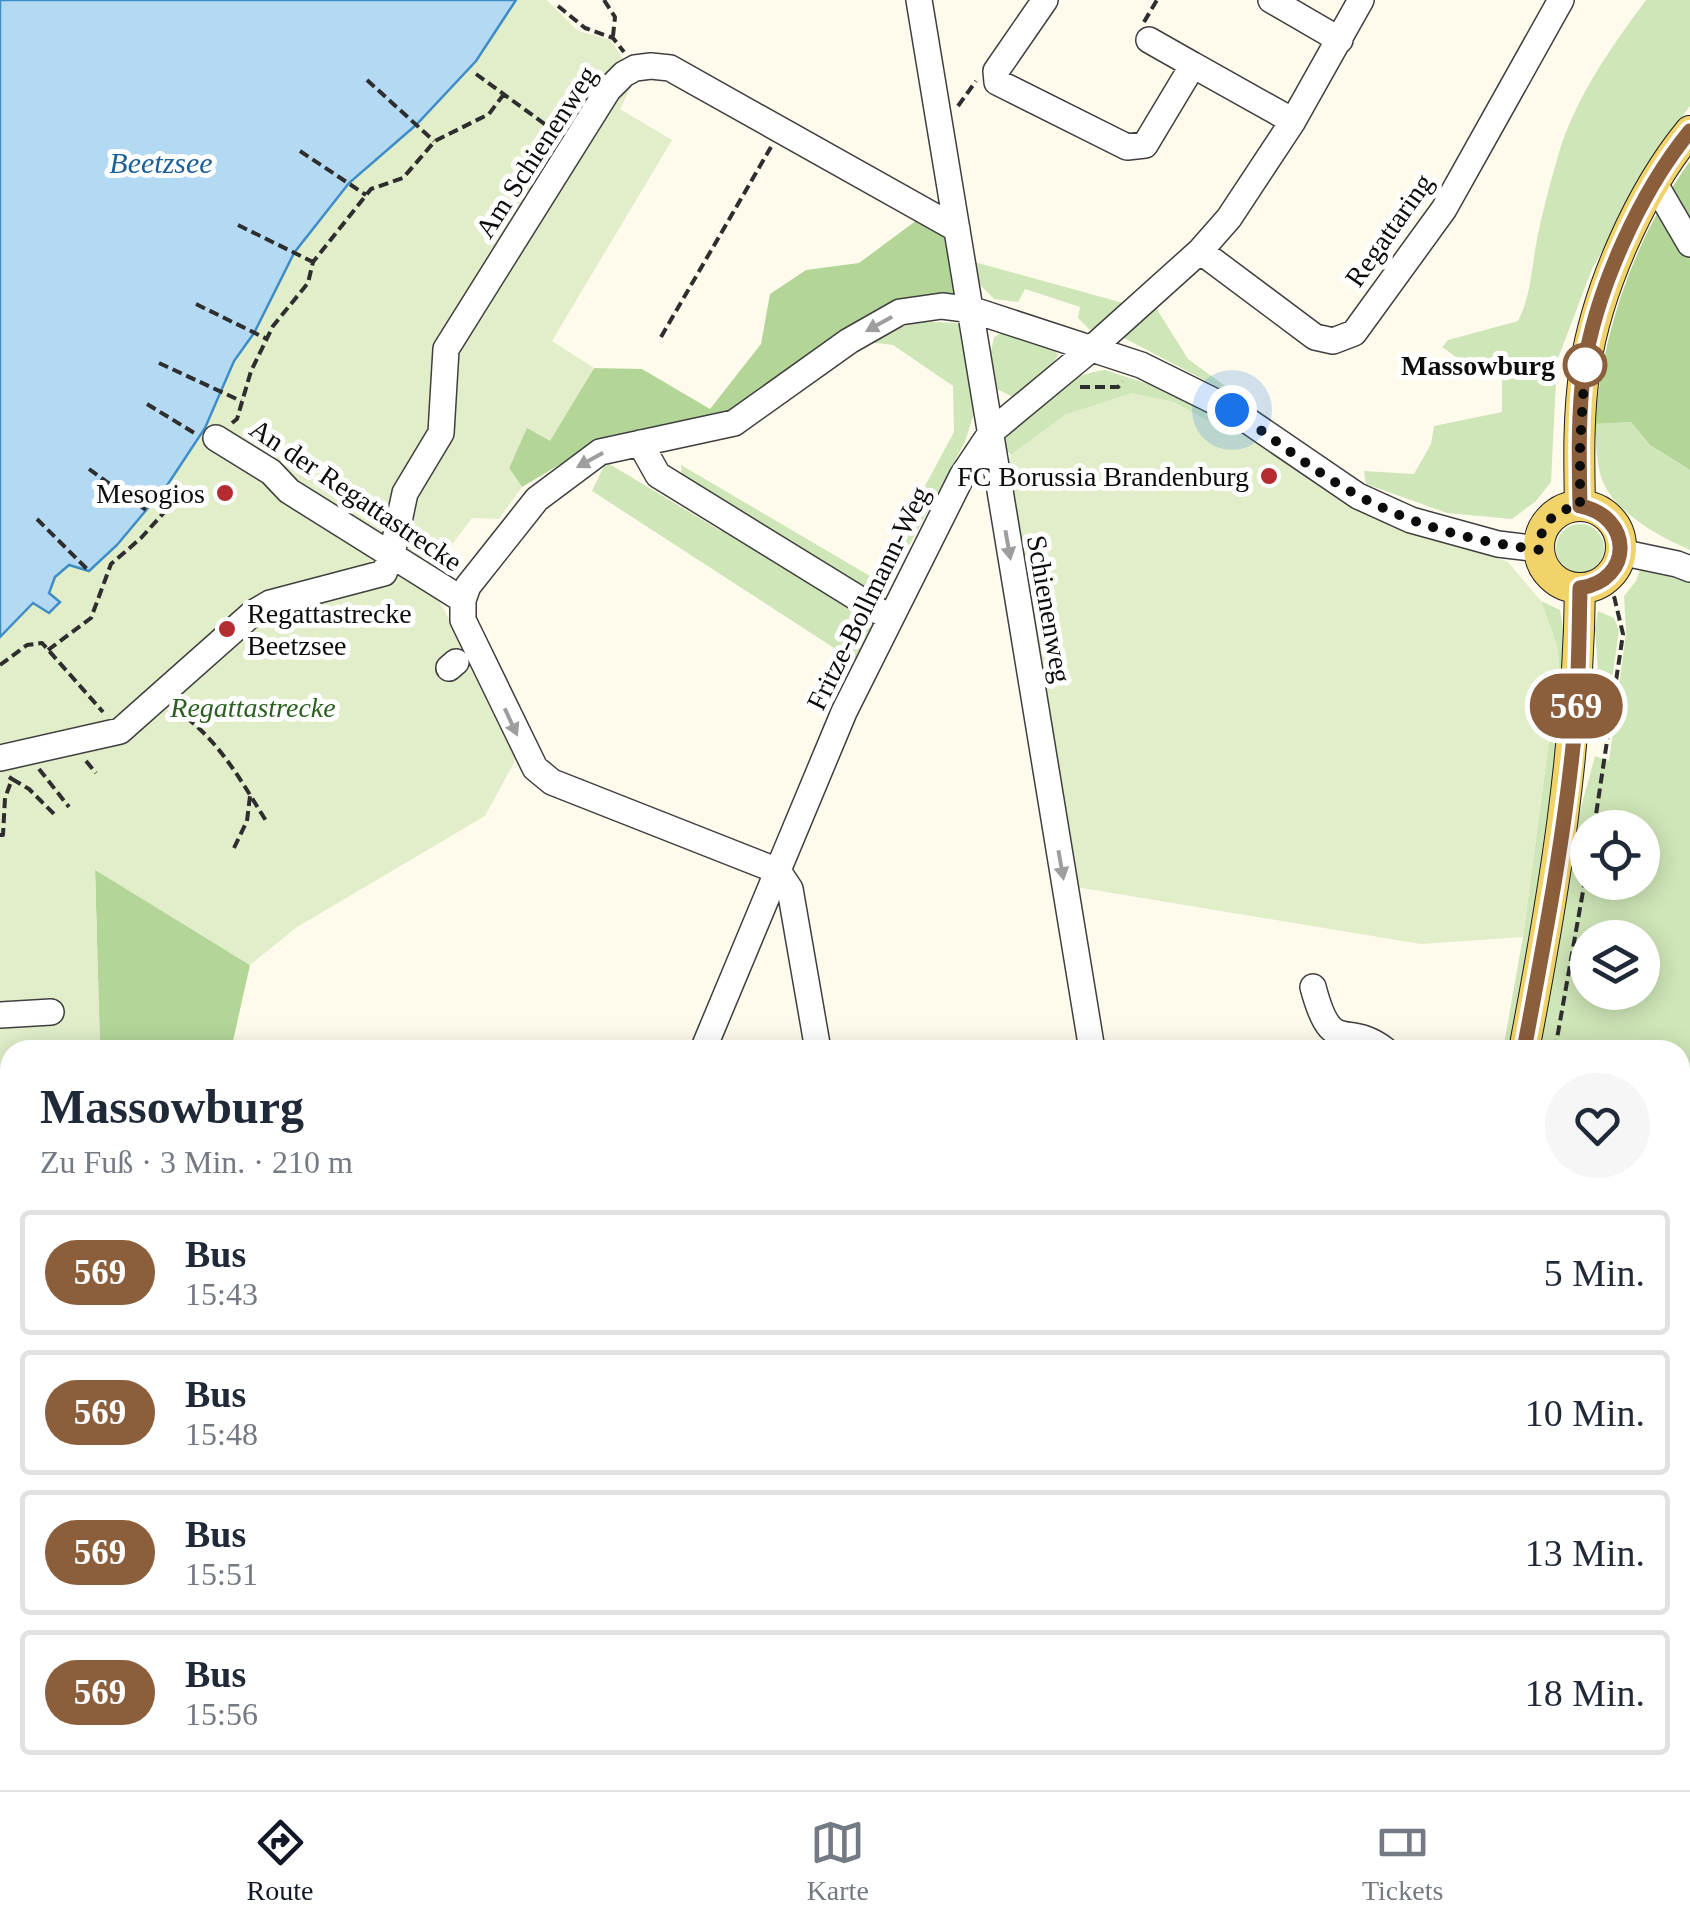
<!DOCTYPE html>
<html lang="de">
<head>
<meta charset="utf-8">
<style>
  body { margin:0; font-family:Georgia,serif; background:#f6f6f7; color:#1f2937; height:100vh; display:flex; flex-direction:column; font-size:38px; white-space:nowrap }
  * { box-sizing:border-box; margin:0 }
  p { font-size:32px; color:#747a83 }
  .icon { flex:none; width:55px; height:55px; fill:none; stroke:currentColor; stroke-width:2; stroke-linecap:round; stroke-linejoin:round }
  .map { position:relative; flex:1; overflow:hidden }
  .panel { position:absolute; left:0px; top:1040px; width:1690px; height:750px; display:flex; flex-direction:column; background:#fff; border-radius:30px 30px 0 0; box-shadow:0 5px 25px #0003 }
  .panel>* { flex:none }
  .badge { padding:0 20px; border-radius:32px; font-size:35px; line-height:65px }
  .fabs { position:absolute; left:1570px; top:810px; display:grid; gap:20px }
  .fabs a { display:grid; place-items:center; width:90px; height:90px; border-radius:50%; background:#fff; box-shadow:0 5px 25px #0003; font-size:50px }
  .you { position:absolute; width:50px; height:50px; margin:-25px; border:8px solid #fff; border-radius:50%; background:#1a73e8; box-shadow:0 0 0 15px #1a73e833 }
  .map>.badge { position:absolute; translate:-50% -50%; box-shadow:0 0 0 5px #fff }
  .round { display:grid; place-items:center; flex:none; width:105px; height:105px; border-radius:52px; background:#f6f6f7 }
  .head { display:flex; align-items:center; justify-content:space-between; height:170px; padding:0 40px }
  h1 { font-size:48px; font-weight:700; line-height:75px }
  ul { padding:0; list-style:none }
  li { display:flex; align-items:center; gap:30px; height:125px; margin:0 20px 15px; padding:0 20px; border:5px solid #e0e1e3; border-radius:10px }
  li div { flex:1 }
  li b { display:block; font-size:38px }
  li em { font-style:normal }
  li .badge { min-width:110px; font-weight:700; text-align:center }
  .tabs { display:flex; justify-content:space-around; align-items:center; height:140px; border-top:2px solid #e0e1e3; background:#fff; font-size:28px; color:#747a83 }
  .tabs a { display:grid; justify-items:center; gap:5px }
  .tabs .on { color:#111827 }
  .map>svg:first-child { display:block }
  .industrial { fill:#eae1eb }
  .farmland { fill:#f2f0ce }
  .green { fill:#cfe6b8; fill-rule:evenodd }
  .forest { fill:#b3d698 }
  .pitch { fill:#e1eec9 }
  .water { fill:#b4daf3; stroke:#3f8dc6; stroke-width:2.5 }
  .lines { fill:none; stroke-linecap:round; stroke-linejoin:round }
  .stream { stroke:#3f8dc6; stroke-width:5 }
  .minor-casing { stroke:#3f3f3f; stroke-width:28 }
  .major-casing { stroke:#1d1d1d; stroke-width:32 }
  .path { stroke:#2e2e2e; stroke-width:4; stroke-dasharray:10 5; stroke-linecap:butt }
  .minor { stroke:#fff; stroke-width:25 }
  .major { stroke:#f1d369; stroke-width:30 }
  .oneway { fill:#9e9e9e }
  .line-casing { stroke:#fff; stroke-width:22 }
  .line { stroke:#8b5e3c; stroke-width:15 }
  .walk { stroke:#0c0c0c; stroke-width:10; stroke-dasharray:0 18 }
  .stop-dot { fill:#fff; stroke:#8b5e3c; stroke-width:5 }
  .poi-dot { fill:#b42c30; stroke:#fff; stroke-width:4 }
  .labels { text-anchor:middle; dominant-baseline:central; stroke-width:10; stroke-linejoin:round; paint-order:stroke }
  .street-label { font-size:28px; fill:#0c0c0c; stroke:#fff }
  .stop-label { font-size:28px; font-weight:bold; fill:#0c0c0c; stroke:#fff; text-anchor:end }
  .poi-label { font-size:28px; fill:#0c0c0c; stroke:#fff; text-anchor:end }
  .park-label { font-size:28px; font-style:italic; fill:#2c6020; stroke:#fff }
  .water-label { font-size:30px; font-style:italic; fill:#1d5f97; stroke:#fff }
</style>
</head>
<body>
<div class="map">
<svg width="1690" height="1790" viewBox="0 0 1690 1790">
  <rect width="100%" height="100%" fill="#fefbec"/>
  <path class="industrial" d="M 1690,1268 L 1690,1776 L 1680,1768 L 1680,1278 Z"/>
  <path class="farmland" d="M 10,1607 L 10,1780 L 1291,1780 L 1298,1790 L 0,1790 L 0,1613 Z"/>
  <path class="green" d="M 1646,0 L 1690,0 L 1690,106 L 1666,138 L 1592,269 L 1557,361 L 1551,482 L 1536,501 L 1512,519 L 1447,513 L 1366,484 L 1364,471 L 1414,474 L 1431,444 L 1434,426 L 1502,412 L 1502,369 L 1471,368 L 1442,347 L 1448,340 L 1518,321 C 1532,292 1531,270 1537,239 C 1542,213 1549,188 1556,163 C 1572,102 1609,50 1646,0 Z
    M 952,256 L 1127,304 L 1099,333 L 1089,329 L 1078,318 L 1080,307 L 1025,289 L 1018,302 L 994,299 Z
    M 1153,303 L 1188,359 L 1250,404 L 1124,338 L 1124,325 Z
    M 914,321 L 956,323 L 962,327 L 976,407 L 965,442 L 871,616 L 874,623 L 854,661 L 592,491 L 606,462 L 721,531 L 729,527 L 682,483 L 681,465 L 875,579 L 954,432 L 953,386 L 893,345 L 868,342 Z
    M 1004,332 L 1053,347 L 1058,355 L 1051,366 L 1013,397 L 993,387 L 991,352 L 994,337 Z
    M 1105,370 L 1182,395 L 1225,414 L 1210,422 L 1171,401 L 1067,414 L 1011,455 L 994,436 C 1029,408 1059,376 1105,370 Z
    M 1631,422 L 1650,445 L 1690,470 L 1690,550 C 1658,536 1609,510 1600,473 C 1596,458 1596,440 1595,424 Z
    M1556 548a24 24 0 1 1 48 0a24 24 0 1 1-48 0Z
    M 1640,570 L 1690,582 L 1690,1268 L 1680,1278 L 1680,1050 L 1536,1050 L 1577,822 L 1595,756 L 1609,761 L 1626,633 L 1624,596 L 1636,581 ZM 1588,828 L 1642,828 L 1642,882 L 1588,882 ZM 1588,938 L 1642,938 L 1642,992 L 1588,992 Z
    M 1541,601 L 1560,610 L 1568,659 L 1562,763 L 1510,1050 L 1503,1050 L 1523,937 L 1559,664 L 1557,646 Z
    M 1598,611 L 1614,618 L 1619,631 L 1609,700 L 1600,699 L 1595,629 Z"/>
  <path class="forest" d="M 1690,161 L 1690,470 L 1650,445 L 1631,422 L 1595,424 C 1602,330 1635,238 1690,161 Z
    M 917,220 L 948,237 L 959,298 L 898,302 L 859,321 L 787,376 L 735,407 L 705,420 L 574,456 L 522,487 L 509,468 L 527,427 L 550,440 L 594,368 L 642,369 L 710,409 L 761,344 L 770,294 L 806,270 L 859,263 Z
    M 95,869 L 250,965 L 231,1050 L 100,1050 Z"/>
  <path class="pitch" d="M 0,0 L 547,0 L 578,31 L 611,40 L 635,79 L 620,109 L 672,140 L 552,341 L 594,368 L 550,441 L 527,428 L 509,468 L 522,487 L 499,519 L 472,518 L 427,578 L 511,735 L 515,761 L 485,816 L 297,927 L 250,965 L 95,870 L 100,1050 L 10,1050 L 10,1211 L 0,1206 Z
    M 1131,393 L 1171,401 L 1210,422 L 1225,414 L 1411,529 L 1508,562 L 1541,601 L 1557,646 L 1559,663 L 1523,937 L 1421,944 L 1076,887 L 1000,477 L 1011,455 L 1067,414 Z"/>
  <path class="water" d="M 0,0 L 516,0 L 476,61 L 416,125 L 349,183 L 294,253 L 254,333 L 234,361 L 205,428 L 168,484 L 117,545 L 89,571 L 69,565 L 55,577 L 49,593 L 60,602 L 49,613 L 33,603 L 0,637 Z"/>
  <g class="lines">
    <path class="stream" d="M 0,1241 L 10,1245
      M 531,1780 L 545,1790"/>
    <g class="minor-casing">
      <path id="minor" d="M 919,0 C 978,350 1034,700 1092,1050
        M 1045,0 L 996,71 L 997,82 L 1127,147 L 1145,145 L 1193,65 L 1293,121
        M 1271,0 L 1340,40
        M 1149,40 L 1193,65
        M 1655,184 L 1690,244
        M 1200,251 L 1315,337 L 1333,341 L 1354,333 L 1444,209 L 1561,0
        M 216,438 L 271,472 L 289,491 L 463,600
        M 640,443 L 658,475 L 890,618
        M 1620,552 L 1677,564 L 1690,569
        M 449,668 L 456,662
        M 0,758 L 120,731 L 253,613 L 270,603 L 384,573 L 392,554 L 405,493 L 441,433 L 446,349 L 608,90 L 624,74 L 635,68 L 651,66 L 670,68 L 957,229
        M 778,871 L 552,782 L 535,768 L 463,620 L 463,600 L 468,586 L 537,499 L 600,452 L 734,423 L 849,341 L 900,312 L 942,306 L 973,310 L 1141,365 L 1232,410 L 1358,496 L 1411,520 L 1498,544 L 1540,549
        M 778,871 L 790,889 L 818,1050
        M 1313,987 C 1332,1059 1345,1019 1385,1050
        M 0,1015 L 51,1012
        M 703,1050 L 844,712 L 962,476 L 992,431 L 1091,349 L 1200,251 L 1229,218 L 1293,121 L 1361,0
        M 0,1085 L 10,1109
        M 0,1589 L 10,1583
        M 1315,1780 L 1324,1790
        M 1660,1780 L 1675,1790"/>
    </g>
    <g class="major-casing">
      <path id="major" d="M 1580,506 C 1579,461 1578,413 1585,368 C 1597,289 1640,192 1690,131
        M1539 547a41 41 0 1 1 82 0a41 41 0 1 1-82 0Z
        M 1524,1050 C 1554,894 1578,748 1580,588
        M 1388,1790 L 1390,1780
        M 1417,1790 L 1419,1780"/>
    </g>
    <path class="path" d="M 604,0 L 615,17 L 613,36
      M 558,6 L 585,28 L 613,38 L 624,52
      M 1144,22 L 1157,0
      M 476,74 L 557,133
      M 367,80 L 434,141
      M 958,106 L 976,81
      M 300,151 L 366,195
      M 238,225 L 313,262
      M 196,304 L 267,339
      M 661,337 L 771,147
      M 159,363 L 241,401
      M 1080,387 L 1118,387 L 1123,382
      M 147,404 L 196,434
      M 232,423 L 237,419 L 251,371 L 273,326 L 308,283 L 313,262 L 371,189 L 403,178 L 435,141 L 489,114 L 504,94
      M 89,469 L 146,510
      M 37,519 L 89,571
      M 48,650 L 91,618 L 111,564 L 141,538 L 177,498
      M 0,665 L 27,645 L 42,643 L 103,712
      M 174,709 C 218,737 241,781 268,824
      M 86,761 L 96,773
      M 39,769 L 69,807
      M 12,779 L 29,789 L 56,816
      M 1594,828 L 1623,634 L 1609,575
      M 0,835 L 3,835 L 5,798 L 12,779 L 9,777
      M 234,848 L 247,821 L 250,796
      M 1555,1050 L 1588,863
      M 0,1211 L 10,1216"/>
    <use href="#minor" class="minor"/>
    <use href="#major" class="major"/>
  </g>
  <defs><path id="oneway-solid" d="M-6-.8H1V-3.2L6.5 0L1 3.2V.8H-6Z" transform="scale(2.5)"/></defs>
  <g class="oneway">
    <use href="#oneway-solid" transform="translate(879 324) rotate(151)"/>
    <use href="#oneway-solid" transform="translate(590 460) rotate(151)"/>
    <use href="#oneway-solid" transform="translate(1008 545) rotate(80)"/>
    <use href="#oneway-solid" transform="translate(511 722) rotate(65)"/>
    <use href="#oneway-solid" transform="translate(1061 865) rotate(80)"/>
  </g>
  <g class="lines">
    <g class="line-casing">
      <path id="line" d="M 1524,1050 C 1544,942 1565,835 1575,726 C 1579,680 1579,634 1580,588 C 1634,580 1633,516 1580,506 C 1579,461 1578,413 1584,368 C 1596,290 1640,192 1690,131"/>
    </g>
    <use href="#line" class="line"/>
    <path class="walk" d="M 1232,410 C 1274,438 1316,474 1361,497 C 1417,527 1477,542 1540,550 C 1538,524 1556,509 1580,506 L 1580,445 L 1585,365"/>
  </g>
  <circle class="stop-dot" cx="1585" cy="365" r="20"/>
  <g class="poi-dot">
    <circle cx="1269" cy="476" r="10"/>
    <circle cx="225" cy="493" r="10"/>
    <circle cx="227" cy="629" r="10"/>
  </g>
  <g class="labels">
    <g class="street-label">
      <text transform="translate(536 152) rotate(-57)">Am Schienenweg</text>
      <text transform="translate(1389 230) rotate(-55)">Regattaring</text>
      <text transform="translate(356 495) rotate(34)">An der Regattastrecke</text>
      <text transform="translate(868 598) rotate(-64)">Fritze-Bollmann-Weg</text>
      <text transform="translate(1049 609) rotate(80)">Schienenweg</text>
    </g>
    <g class="stop-label">
      <text x="1555" y="365">Massowburg</text>
    </g>
    <g class="poi-label">
      <text x="1249" y="476">FC Borussia Brandenburg</text>
      <text x="205" y="493">Mesogios</text>
      <text x="247" y="613" text-anchor="start">Regattastrecke<tspan x="247" dy="32">Beetzsee</tspan></text>
    </g>
    <g class="park-label">
      <text x="253" y="707">Regattastrecke</text>
    </g>
    <g class="water-label">
      <text x="161" y="162">Beetzsee</text>
    </g>
  </g>
</svg>
<div class="fabs">
<a><svg class="icon" aria-label="locate" viewBox="0 0 24 24"><circle cx="12" cy="12" r="6"/><path d="M12 2v4M12 18v4M2 12h4M18 12h4"/></svg></a>
<a><svg class="icon" aria-label="layers" viewBox="0 0 24 24"><path d="M12 4l9 5-9 5-9-5zM3 14l9 5 9-5"/></svg></a>
</div>
<div class="you" style="left:1232px;top:410px"></div>
<b class="badge" style="left:1576px;top:706px;background:#8b5e3c;color:#fff">569</b>
<section class="panel">
<div class="head"><div><h1>Massowburg</h1><p>Zu Fuß · 3 Min. · 210 m</p></div><a class="round"><svg class="icon" aria-label="heart" viewBox="0 0 24 24"><path d="M12 20l-8-8c-3-5 5-10 8-4 3-6 11-1 8 4z"/></svg></a></div>
<ul>
<li><span class="badge" style="background:#8b5e3c;color:#fff">569</span><div><b>Bus</b><p>15:43</p></div><em>5 Min.</em></li>
<li><span class="badge" style="background:#8b5e3c;color:#fff">569</span><div><b>Bus</b><p>15:48</p></div><em>10 Min.</em></li>
<li><span class="badge" style="background:#8b5e3c;color:#fff">569</span><div><b>Bus</b><p>15:51</p></div><em>13 Min.</em></li>
<li><span class="badge" style="background:#8b5e3c;color:#fff">569</span><div><b>Bus</b><p>15:56</p></div><em>18 Min.</em></li>
</ul>
</section>
</div>
<nav class="tabs">
<a class="on"><svg class="icon" aria-label="directions" viewBox="0 0 24 24"><path d="M12 3l9 9-9 9-9-9zM9 14v-3h6M13 9l2 2-2 2"/></svg>Route</a>
<a><svg class="icon" aria-label="map" viewBox="0 0 24 24"><path d="M3 6l6-2 6 2 6-2v14l-6 2-6-2-6 2zM9 4v14M15 6v14"/></svg>Karte</a>
<a><svg class="icon" aria-label="tickets" viewBox="0 0 24 24"><path d="M3 7h18v10H3zM15 7v10"/></svg>Tickets</a>
</nav>
</body>
</html>
